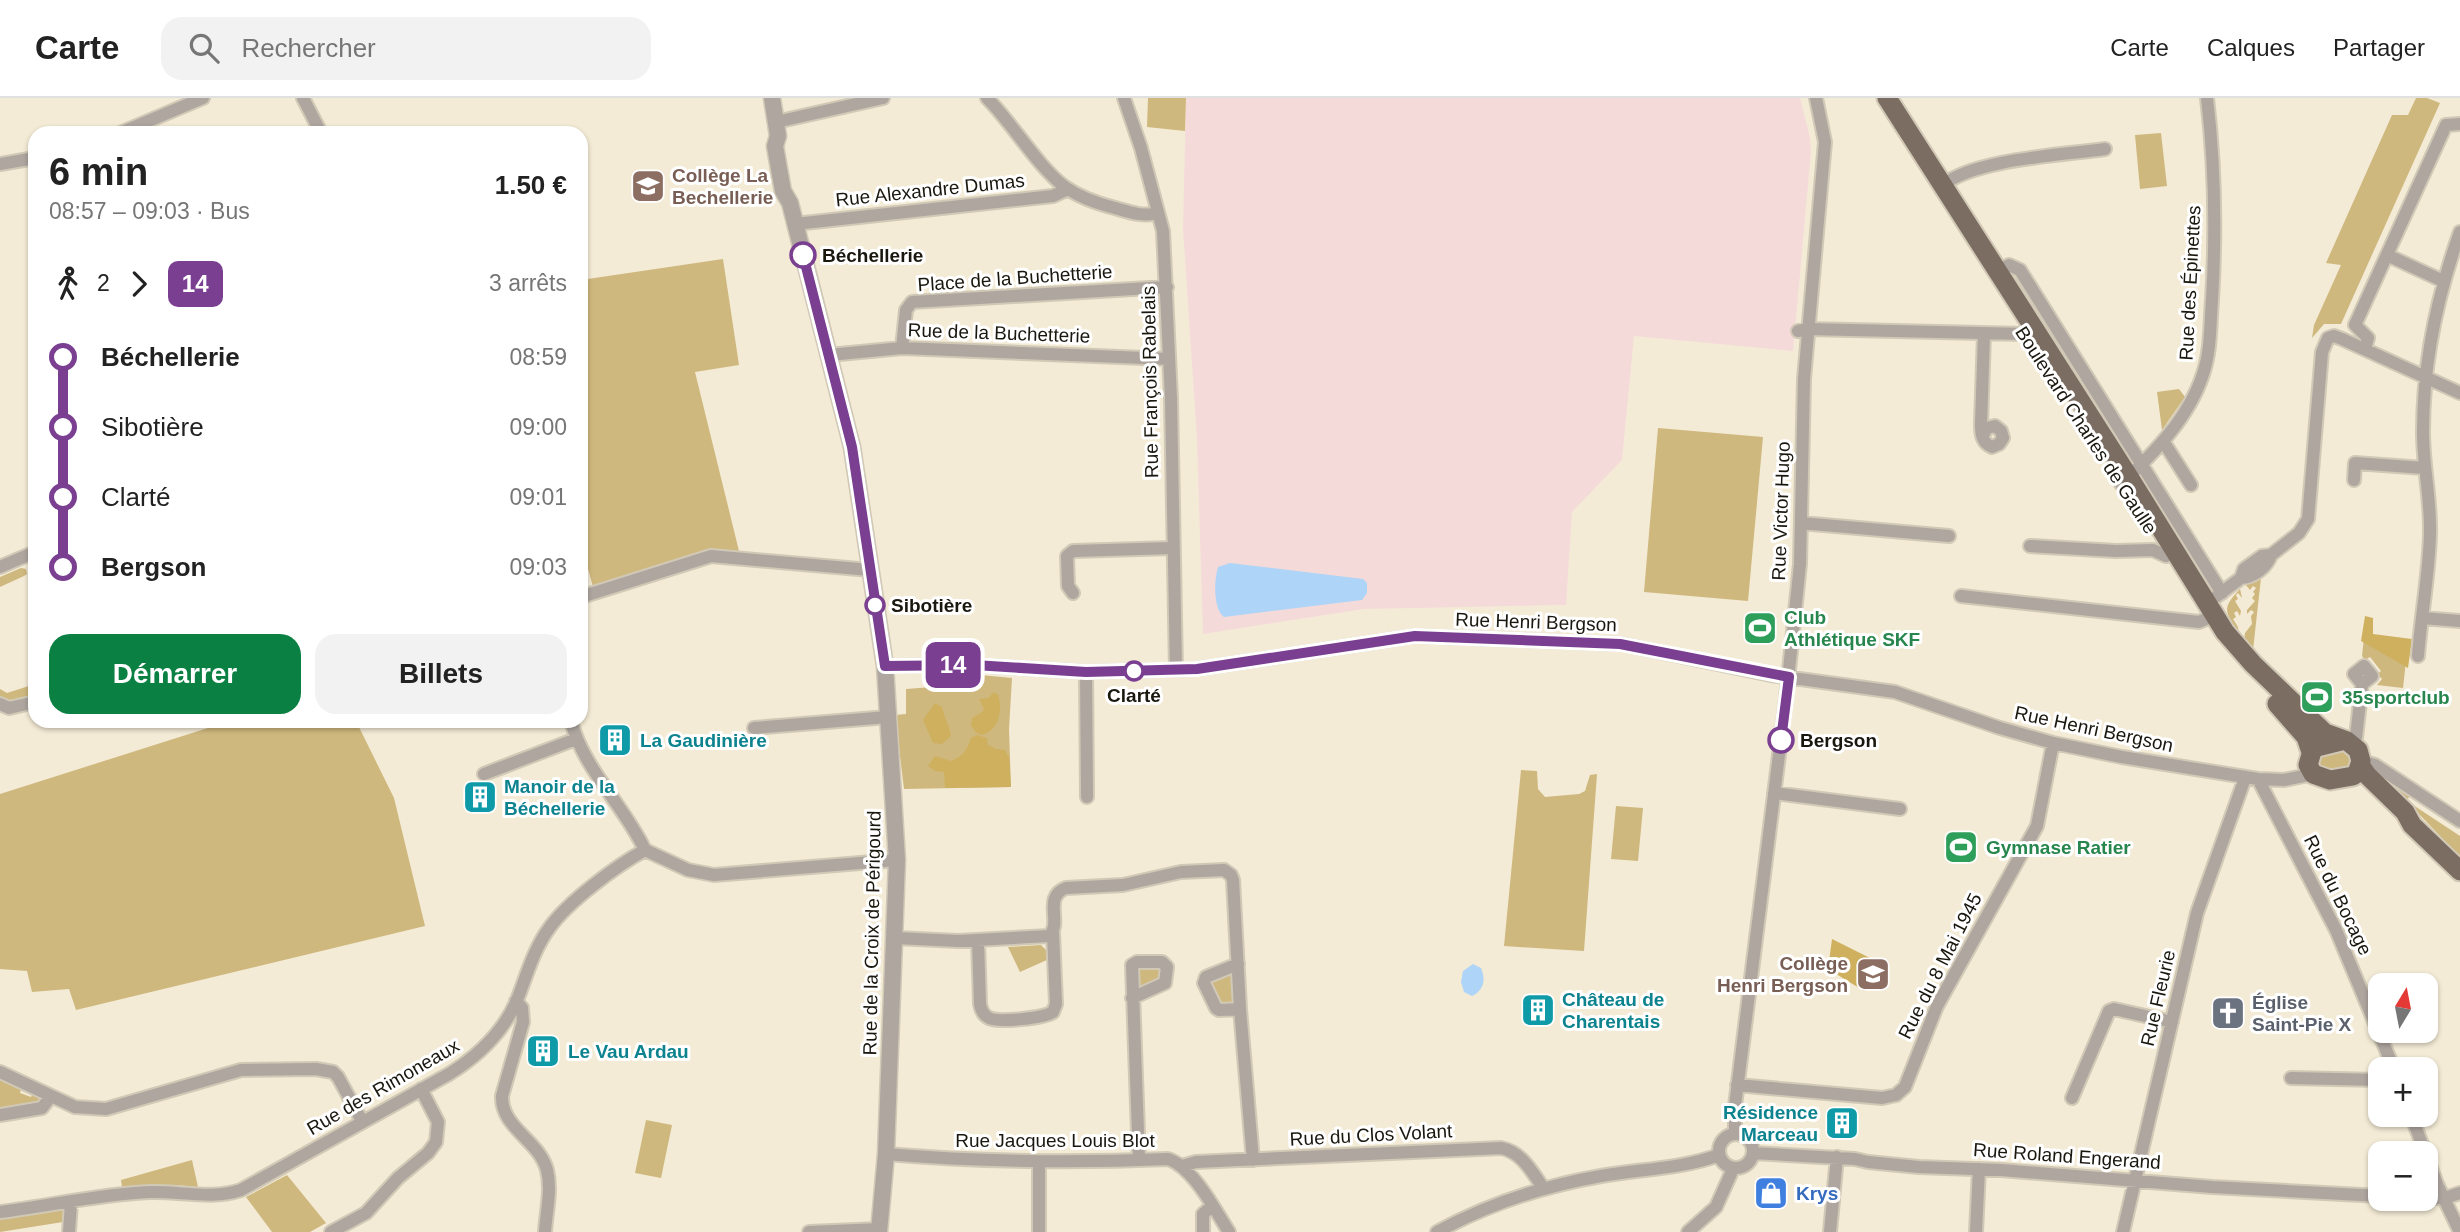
<!DOCTYPE html>
<html lang="fr">
<head>
<meta charset="utf-8">
<style>
  body { margin:0; font-family:Arial,sans-serif; background:#f2f2f2; color:#222; height:100vh; display:flex; flex-direction:column; font-size:26px; white-space:nowrap }
  * { box-sizing:border-box; margin:0 }
  p { font-size:23px; color:#767676 }
  .icon { flex:none; width:38px; height:38px; fill:none; stroke:currentColor; stroke-width:2; stroke-linecap:round; stroke-linejoin:round }
  .map { position:relative; flex:1; overflow:hidden }
  .side { position:absolute; left:28px; top:28px; width:560px; height:602px; display:flex; flex-direction:column; background:#fff; border-radius:21px; box-shadow:0 2px 5px #0004 }
  .side>* { flex:none }
  .badge { padding:0 14px; border-radius:10px; font-size:24px; line-height:46px }
  .needle { width:46px; rotate:10deg }
  .buttons { position:absolute; left:2368px; top:875px; display:grid; gap:14px }
  .buttons a { display:grid; place-items:center; width:70px; height:70px; border-radius:14px; background:#fff; box-shadow:0 2px 5px #0004; font-size:35px }
  .map>.badge { position:absolute; translate:-50% -50%; box-shadow:0 0 0 4px #fff }
  .legs { display:flex; align-items:center; gap:10px; height:77px; padding:0 21px; font-size:23px }
  .legs p { margin-inline-start:auto }
  .summary { display:flex; align-items:center; justify-content:space-between; height:119px; padding:0 21px }
  h1 { font-size:38px; font-weight:700; line-height:52px }
  .primary-button { display:flex; gap:14px; margin-top:auto; padding:14px 21px }
  .primary-button a { flex:1; height:80px; border-radius:21px; background:#0b8043; color:#fff; font-size:28px; font-weight:700; line-height:80px; text-align:center }
  .primary-button a+a { background:#f2f2f2; color:#222 }
  ul { padding:0 21px; list-style:none }
  li { display:flex; align-items:center; gap:24px; height:70px; font-size:26px }
  li i { display:grid; place-items:center; width:10px; height:100%; margin:0 9px; background:currentColor }
  li i::after { content:''; width:18px; height:18px; margin:-9px; border:5px solid; border-radius:50%; background:#fff }
  li p { margin-inline-start:auto }
  li:first-child i { background:linear-gradient(#0000 50%,currentColor 0) }
  li:last-child i { background:linear-gradient(currentColor 50%,#0000 0) }
  header { display:flex; align-items:center; gap:42px; box-sizing:border-box; height:98px; padding:0 35px; background:#fff; border-bottom:2px solid #e0e0e0 }
  header strong { font-size:33px }
  nav { display:flex; gap:38px; margin-inline-start:auto; font-size:24px }
  .search { width:490px; height:63px; background:#f2f2f2; display:flex; align-items:center; gap:18px; box-sizing:border-box; padding:0 24px; border-radius:21px; color:#767676; font-size:26px }
  .map>svg:first-child { display:block }
  .industrial { fill:#f5dada }
  .green { fill:#cfb87e }
  .forest { fill:#ceb05f }
  .water { fill:#aed4f7 }
  .lines { fill:none; stroke-linecap:round; stroke-linejoin:round }
  .minor-casing { stroke:#d1c9b6; stroke-width:16 }
  .tertiary-casing { stroke:#d1c9b6; stroke-width:19 }
  .primary-casing { stroke:#d1c9b6; stroke-width:23 }
  .minor { stroke:#afa6a0; stroke-width:12 }
  .tertiary { stroke:#afa6a0; stroke-width:16 }
  .primary { stroke:#7c6d62; stroke-width:19 }
  .line-1-casing { stroke:#fff; stroke-width:16 }
  .line-1 { stroke:#7a3f91; stroke-width:10 }
  .stop-1-dot { fill:#fff; stroke:#7a3f91; stroke-width:3.5 }
  .labels { text-anchor:middle; dominant-baseline:central; stroke-width:6; stroke-linejoin:round; paint-order:stroke }
  .education-label { font-size:19px; font-weight:bold; fill:#785e54; stroke:#fff; text-anchor:start }
  .street-label { font-size:19px; fill:#1a170f; stroke:#fff }
  .stop-label { font-size:19px; font-weight:bold; fill:#1a170f; stroke:#fff; text-anchor:start }
  .leisure-label { font-size:19px; font-weight:bold; fill:#27864d; stroke:#fff; text-anchor:start }
  .culture-label { font-size:19px; font-weight:bold; fill:#0d838f; stroke:#fff; text-anchor:start }
  .worship-label { font-size:19px; font-weight:bold; fill:#5b616d; stroke:#fff; text-anchor:start }
  .shop-label { font-size:19px; font-weight:bold; fill:#366cbe; stroke:#fff; text-anchor:start }
</style>
</head>
<body>
<header>
<strong>Carte</strong>
<div class="search"><svg class="icon" aria-label="search" viewBox="0 0 24 24"><circle cx="10" cy="10" r="6"/><path d="M15 15l6 6"/></svg>Rechercher</div>
<nav><a>Carte</a><a>Calques</a><a>Partager</a></nav>
</header>
<div class="map">
<svg width="2460" height="1134" viewBox="0 0 2460 1134">
  <rect width="100%" height="100%" fill="#f4ebd6"/>
  <path class="industrial" d="M 1186,0 L 1800,0 L 1810,40 L 1811,54 L 1793,253 L 1634,238 L 1622,362 L 1572,414 L 1566,507 L 1364,511 L 1203,536 L 1197,342 L 1183,131 Z"/>
  <path class="green" d="M 1148,0 L 1186,0 L 1185,33 L 1147,29 Z
    M 2416,0 L 2427,0 L 2440,5 L 2341,226 L 2324,226 L 2312,240 L 2314,227 L 2341,167 L 2326,165 L 2392,17 L 2408,17 Z
    M 2161,35 L 2167,88 L 2140,91 L 2135,37 Z
    M 723,161 L 739,267 L 695,274 L 739,453 L 714,451 L 593,489 L 581,445 L 581,182 Z
    M 2179,291 L 2185,299 L 2162,332 L 2157,294 Z
    M 1658,330 L 1763,339 L 1748,503 L 1644,494 Z
    M 21,470 L 26,471 L 27,476 L 24,478 L 0,489 L 0,479 Z
    M 2261,480 L 2253,552 L 2244,542 L 2245,535 L 2252,526 L 2251,518 L 2254,514 L 2251,512 L 2247,516 L 2247,512 L 2255,503 L 2252,500 L 2255,496 L 2253,494 L 2256,490 L 2253,488 L 2250,492 L 2245,486 L 2253,485 Z
    M 2240,491 L 2242,500 L 2238,495 L 2236,497 L 2238,501 L 2235,503 L 2241,513 L 2240,518 L 2237,513 L 2234,515 L 2236,519 L 2233,521 L 2238,529 L 2239,536 C 2226,513 2220,512 2240,491 Z
    M 2364,539 L 2408,545 L 2403,590 L 2377,587 L 2382,581 L 2377,576 L 2381,573 L 2370,559 L 2365,562 L 2362,558 Z
    M 959,575 L 1012,580 L 1009,631 L 1011,689 L 904,691 L 895,617 L 906,616 L 906,591 L 959,587 Z
    M 35,586 L 35,598 L 13,603 L 0,599 L 0,591 L 7,595 Z
    M 230,623 L 356,623 L 394,700 L 425,828 L 76,912 L 69,891 L 32,894 L 27,873 L 0,871 L 0,696 Z
    M 2342,650 L 2353,658 L 2350,669 L 2327,674 L 2317,669 L 2316,659 Z
    M 1521,672 L 1537,673 L 1538,691 L 1545,699 L 1579,696 L 1585,693 L 1590,677 L 1597,676 L 1584,853 L 1504,848 Z
    M 2398,689 L 2410,697 L 2407,703 L 2460,738 L 2460,759 L 2400,696 L 2396,691 Z
    M 1616,708 L 1643,710 L 1638,763 L 1611,761 Z
    M 1041,847 L 1049,855 L 1049,861 L 1020,874 L 1008,849 Z
    M 1138,867 L 1162,870 L 1163,880 L 1138,894 Z
    M 1232,874 L 1236,905 L 1221,908 L 1210,883 Z
    M 0,979 L 22,988 L 20,995 L 31,999 L 34,992 L 44,997 L 43,1004 L 0,1014 Z
    M 646,1022 L 672,1027 L 661,1080 L 635,1075 Z
    M 192,1062 L 198,1089 L 177,1087 L 122,1089 L 121,1082 Z
    M 287,1077 L 326,1125 L 310,1134 L 272,1134 L 246,1099 Z
    M 64,1111 L 63,1124 L 0,1134 L 0,1120 Z"/>
  <path class="forest" d="M 2365,518 L 2373,520 L 2373,536 L 2412,541 L 2408,570 L 2361,543 Z
    M 994,594 L 998,597 C 1003,611 999,634 981,637 L 975,634 L 971,627 L 972,620 L 982,614 L 984,611 L 979,601 L 988,600 Z
    M 935,605 L 942,609 C 944,619 951,632 951,638 L 942,646 L 933,645 L 923,622 Z
    M 977,637 L 987,640 L 988,647 L 996,651 L 1005,652 L 1009,660 L 1011,689 L 945,690 L 944,674 L 935,673 L 928,668 L 935,658 L 951,663 C 963,658 967,652 971,640 Z
    M 1832,841 L 1882,866 L 1886,887 L 1864,893 L 1828,871 Z"/>
  <path class="water" d="M 1230,465 L 1363,481 L 1367,485 L 1367,495 L 1362,502 L 1224,519 C 1213,511 1214,482 1218,469 Z
    M 1473,866 L 1481,870 C 1486,882 1484,892 1472,898 L 1464,894 L 1461,884 L 1463,873 Z"/>
  <g class="lines">
    <g class="minor-casing">
      <path id="minor" d="M 303,0 L 321,35
        M 987,0 C 1013,26 1038,69 1065,89 C 1079,99 1099,106 1115,110 C 1129,114 1143,119 1157,115
        M 1124,0 L 1141,50 L 1163,133 L 1171,300 L 1176,572
        M 776,24 L 883,0
        M 120,35 L 203,0
        M 0,66 L 35,60
        M 1943,87 C 1975,61 2063,57 2105,51
        M 795,126 L 1053,98 L 1068,91
        M 2387,157 L 2443,183
        M 1998,173 L 2009,167 L 2020,172 L 2222,495
        M 1798,233 L 1808,231 L 2025,236
        M 902,250 L 906,212 L 912,204 L 1167,189
        M 2365,251 L 2368,240 L 2355,227 L 2446,27 L 2460,26
        M 829,257 L 902,250 L 1169,261
        M 1983,337 L 1987,330 L 1995,328 L 2001,333 L 2003,340 L 1999,346 L 1992,349 C 1982,345 1981,336 1981,326 L 1984,236
        M 2163,343 L 2191,387
        M 2354,382 L 2355,365 L 2424,370
        M 2121,386 C 2153,356 2189,320 2203,276 C 2211,253 2210,227 2212,202 C 2216,135 2215,67 2207,0
        M 1801,425 L 1949,438
        M 2030,448 L 2116,453 L 2153,452 L 2166,458
        M 2271,457 L 2299,435 L 2308,421 L 2322,254 L 2328,240 L 2334,238 L 2342,241 L 2460,295
        M 0,469 L 35,454
        M 1073,495 L 1068,488 L 1067,458 L 1073,453 L 1172,450
        M 1961,498 L 2199,524 L 2206,521
        M 2217,498 L 2241,480 L 2244,471 L 2262,458 L 2271,457 C 2267,469 2254,479 2241,480
        M 581,499 L 711,458 L 870,472
        M 2422,520 L 2460,523
        M 2418,558 C 2421,518 2429,477 2430,436 C 2431,402 2423,368 2423,334 C 2423,266 2437,198 2460,134
        M 885,568 L 974,567 L 1086,574 L 1197,571 L 1415,538 L 1621,546 L 1771,577 L 1895,594 L 2000,630 L 2053,645 L 2122,659 L 2258,681 L 2284,682 L 2313,676
        M 1086,574 L 1087,699
        M 0,606 L 9,610 L 35,604
        M 571,623 C 584,672 623,706 645,752
        M 754,630 L 888,619
        M 2353,647 L 2356,639 L 2362,586 L 2354,576 L 2364,568 L 2372,578 L 2362,586
        M 2361,663 L 2375,667 L 2460,723
        M 484,676 L 576,641
        M 2258,681 L 2336,832 L 2394,971
        M 1774,695 L 1900,711
        M 645,752 L 688,772 L 714,777 L 897,762
        M 896,840 L 958,843 L 1049,838 C 1063,825 1042,799 1066,790 L 1123,787 L 1181,774 L 1224,772 L 1231,777 L 1233,782 L 1240,911 L 1253,1062
        M 978,843 L 980,906 C 981,912 983,917 989,920 C 999,925 1044,920 1053,914 L 1056,906 L 1053,835
        M 1238,866 L 1206,879 L 1204,885 L 1216,910 L 1219,912 L 1240,911
        M 1132,900 L 1165,885 L 1167,869 L 1162,864 L 1137,864 L 1132,867 L 1139,1062
        M 516,903 L 522,910 L 523,924 L 502,998 C 501,1030 539,1042 547,1072 C 552,1092 546,1115 545,1134
        M 0,974 L 75,1009 L 106,1011 L 241,972 L 316,971 L 333,974 L 338,979 L 362,1023
        M 2291,980 L 2380,982
        M 1737,987 L 1882,1000 L 1896,997 L 1905,989 L 1937,908 L 2037,728 L 2053,645
        M 2072,1000 L 2109,913 L 2114,911 L 2172,924
        M 0,1017 L 42,1010 L 51,998
        M 2411,1017 L 2437,1086 L 2460,1134
        M 1735,1035 L 1735,1008 L 1786,601 L 1800,466 L 1804,281 L 1825,44 L 1816,0
        M1719 1053a17 17 0 1 1 34 0a17 17 0 1 1-34 0Z
        M 1753,1055 L 1855,1061 L 1868,1064 L 1919,1069 L 2001,1072 L 2212,1089 L 2380,1098
        M 886,1056 C 981,1064 1074,1065 1168,1061 C 1193,1069 1215,1112 1229,1134
        M 1182,1068 L 1196,1064 L 1501,1050 C 1522,1054 1532,1074 1544,1091
        M 2426,1100 L 2445,1100 L 2460,1095
        M 0,1114 C 49,1108 100,1096 150,1094 C 181,1093 211,1102 241,1092 L 449,976 C 478,958 503,935 517,902 C 527,877 533,852 550,829 C 569,803 616,768 645,752
        M 69,1134 L 71,1105
        M 331,1134 L 366,1115 L 398,1080 L 428,1055 L 436,1044 L 438,1024 L 421,991
        M 809,1134 L 880,1131
        M 1039,1134 L 1039,1065
        M 1203,1134 L 1203,1116 L 1212,1108
        M 1437,1134 C 1488,1106 1544,1088 1601,1078 C 1640,1071 1681,1071 1719,1057
        M 1688,1134 L 1716,1109 L 1733,1071
        M 1830,1134 L 1837,1059
        M 1976,1134 L 1979,1071
        M 2123,1134 L 2197,815 L 2245,680"/>
    </g>
    <g class="tertiary-casing">
      <path id="tertiary" d="M 772,0 L 778,38 L 775,48 L 779,71 L 783,93 L 790,105 L 852,349 L 885,568 L 897,762 L 886,1056 L 879,1134"/>
    </g>
    <g class="primary-casing">
      <path id="primary" d="M 1887,0 L 2129,379 L 2225,534 L 2253,566 L 2325,635 L 2347,643 L 2358,652 L 2361,663 L 2357,675 L 2353,678 L 2330,682 L 2313,676 L 2308,667 L 2313,650 L 2341,643
        M 2277,606 L 2306,639 L 2311,654
        M 2360,667 L 2367,677 L 2405,714 L 2412,727 L 2460,773"/>
    </g>
    <use href="#minor" class="minor"/>
    <use href="#tertiary" class="tertiary"/>
    <use href="#primary" class="primary"/>
  </g>
  <g class="lines">
    <g class="line-1-casing">
      <path id="line-1" d="M 803,157 L 852,349 L 885,568 L 974,567 L 1086,574 L 1197,571 L 1415,538 L 1620,546 L 1789,579 L 1781,642"/>
    </g>
    <use href="#line-1" class="line-1"/>
  </g>
  <defs>
    <g id="school-square" transform="scale(1.75)"><rect x="-9" y="-9" width="18" height="18" rx="4" fill="#8d6e63" stroke="#fff"/><path d="M0-5L7-2L0 1L-7-2ZM-4 1L0 2.5L4 1V4Q0 6-4 4Z" fill="#fff"/></g>
    <g id="stadium-square" transform="scale(1.75)"><rect x="-9" y="-9" width="18" height="18" rx="4" fill="#2e9e5b" stroke="#fff"/><path d="M0-5a6.5 5 0 1 0 0 10a6.5 5 0 1 0 0-10ZM-3.5-1.8h7v3.6h-7Z" fill="#fff"/></g>
    <g id="building-square" transform="scale(1.75)"><rect x="-9" y="-9" width="18" height="18" rx="4" fill="#0f9aa8" stroke="#fff"/><path d="M-4-6H4V6H1V3H-1V6H-4ZM-2.5-4.3h1.7v1.8h-1.7ZM.8-4.3h1.7v1.8H.8ZM-2.5-1h1.7V.8h-1.7ZM.8-1h1.7V.8H.8Z" fill="#fff"/></g>
    <g id="church-square" transform="scale(1.75)"><rect x="-9" y="-9" width="18" height="18" rx="4" fill="#6b7280" stroke="#fff"/><path d="M-1.2-6h2.4v3.5h3.3v2.4h-3.3V6h-2.4V-.1h-3.3v-2.4h3.3Z" fill="#fff"/></g>
    <g id="shop-square" transform="scale(1.75)"><rect x="-9" y="-9" width="18" height="18" rx="4" fill="#3f7fe0" stroke="#fff"/><path d="M-5-2.5h2.3a2.7 3.5 0 0 1 5.4 0H5L5.5 6h-11ZM-1.5-2.5h3a1.5 2.3 0 0 0-3 0Z" fill="#fff"/></g>
  </defs>
  <g fill-rule="evenodd">
    <use href="#school-square" x="648" y="88"/>
    <use href="#stadium-square" x="1760" y="530"/>
    <use href="#stadium-square" x="2317" y="599"/>
    <use href="#building-square" x="615" y="642"/>
    <use href="#building-square" x="480" y="699"/>
    <use href="#stadium-square" x="1961" y="749"/>
    <use href="#school-square" x="1873" y="876"/>
    <use href="#building-square" x="1538" y="912"/>
    <use href="#church-square" x="2228" y="915"/>
    <use href="#building-square" x="543" y="953"/>
    <use href="#building-square" x="1842" y="1025"/>
    <use href="#shop-square" x="1771" y="1095"/>
  </g>
  <g class="stop-1-dot">
    <circle cx="803" cy="157" r="12"/>
    <circle cx="875" cy="507" r="9"/>
    <circle cx="1134" cy="573" r="9"/>
    <circle cx="1781" cy="642" r="12"/>
  </g>
  <g class="labels">
    <g class="education-label">
      <text x="672" y="77">Collège La<tspan x="672" dy="22">Bechellerie</tspan></text>
      <text x="1848" y="865" text-anchor="end">Collège<tspan x="1848" dy="22">Henri Bergson</tspan></text>
    </g>
    <g class="street-label">
      <text transform="translate(930 92) rotate(-6)">Rue Alexandre Dumas</text>
      <text transform="translate(1015 180) rotate(-4)">Place de la Buchetterie</text>
      <text transform="translate(2190 185) rotate(-87)">Rue des Épinettes</text>
      <text transform="translate(999 235) rotate(2)">Rue de la Buchetterie</text>
      <text transform="translate(1150 284) rotate(-91)">Rue François Rabelais</text>
      <text transform="translate(2086 332) rotate(57)">Boulevard Charles de Gaulle</text>
      <text transform="translate(1781 413) rotate(-88)">Rue Victor Hugo</text>
      <text transform="translate(1536 524) rotate(2)">Rue Henri Bergson</text>
      <text transform="translate(2094 631) rotate(12)">Rue Henri Bergson</text>
      <text transform="translate(2338 797) rotate(64)">Rue du Bocage</text>
      <text transform="translate(872 835) rotate(-89)">Rue de la Croix de Périgourd</text>
      <text transform="translate(1940 868) rotate(-63)">Rue du 8 Mai 1945</text>
      <text transform="translate(2158 900) rotate(-77)">Rue Fleurie</text>
      <text transform="translate(383 989) rotate(-30)">Rue des Rimoneaux</text>
      <text transform="translate(1371 1037) rotate(-3)">Rue du Clos Volant</text>
      <text x="1055" y="1042">Rue Jacques Louis Blot</text>
      <text transform="translate(2067 1058) rotate(4)">Rue Roland Engerand</text>
    </g>
    <g class="stop-label">
      <text x="822" y="157">Béchellerie</text>
      <text x="891" y="507">Sibotière</text>
      <text x="1134" y="597" text-anchor="middle">Clarté</text>
      <text x="1800" y="642">Bergson</text>
    </g>
    <g class="leisure-label">
      <text x="1784" y="519">Club<tspan x="1784" dy="22">Athlétique SKF</tspan></text>
      <text x="2342" y="599">35sportclub</text>
      <text x="1986" y="749">Gymnase Ratier</text>
    </g>
    <g class="culture-label">
      <text x="640" y="642">La Gaudinière</text>
      <text x="504" y="688">Manoir de la<tspan x="504" dy="22">Béchellerie</tspan></text>
      <text x="1562" y="901">Château de<tspan x="1562" dy="22">Charentais</tspan></text>
      <text x="568" y="953">Le Vau Ardau</text>
      <text x="1818" y="1014" text-anchor="end">Résidence<tspan x="1818" dy="22">Marceau</tspan></text>
    </g>
    <g class="worship-label">
      <text x="2252" y="904">Église<tspan x="2252" dy="22">Saint-Pie X</tspan></text>
    </g>
    <g class="shop-label">
      <text x="1796" y="1095">Krys</text>
    </g>
  </g>
</svg>
<div class="buttons">
<a><svg class="needle" viewBox="-14 -14 28 28"><path d="M0-13l5 13h-10z" fill="#e53935"/><path d="M0 13l5-13h-10z" fill="#767676"/></svg></a>
<a>+</a>
<a>−</a>
</div>
<b class="badge" style="left:953px;top:567px;background:#7a3f91;color:#fff">14</b>
<section class="side">
<div class="summary"><div><h1>6 min</h1><p>08:57 – 09:03 · Bus</p></div><b>1.50 €</b></div>
<div class="legs"><svg class="icon" aria-label="walk" viewBox="0 0 24 24"><circle cx="13" cy="4" r="2"/><path d="M13 8l-2 6 4 7M11 14l-3 7M7 12l3-4h3l4 4"/></svg>2<svg class="icon" aria-label="forward" viewBox="0 0 24 24"><path d="M9 5l7 7-7 7"/></svg><b class="badge" style="background:#7a3f91;color:#fff">14</b><p>3 arrêts</p></div>
<ul>
<li><i style="color:#7a3f91"></i><b>Béchellerie</b><p>08:59</p></li>
<li><i style="color:#7a3f91"></i><span>Sibotière</span><p>09:00</p></li>
<li><i style="color:#7a3f91"></i><span>Clarté</span><p>09:01</p></li>
<li><i style="color:#7a3f91"></i><b>Bergson</b><p>09:03</p></li>
</ul>
<div class="primary-button"><a>Démarrer</a><a>Billets</a></div>
</section>
</div>
</body>
</html>
